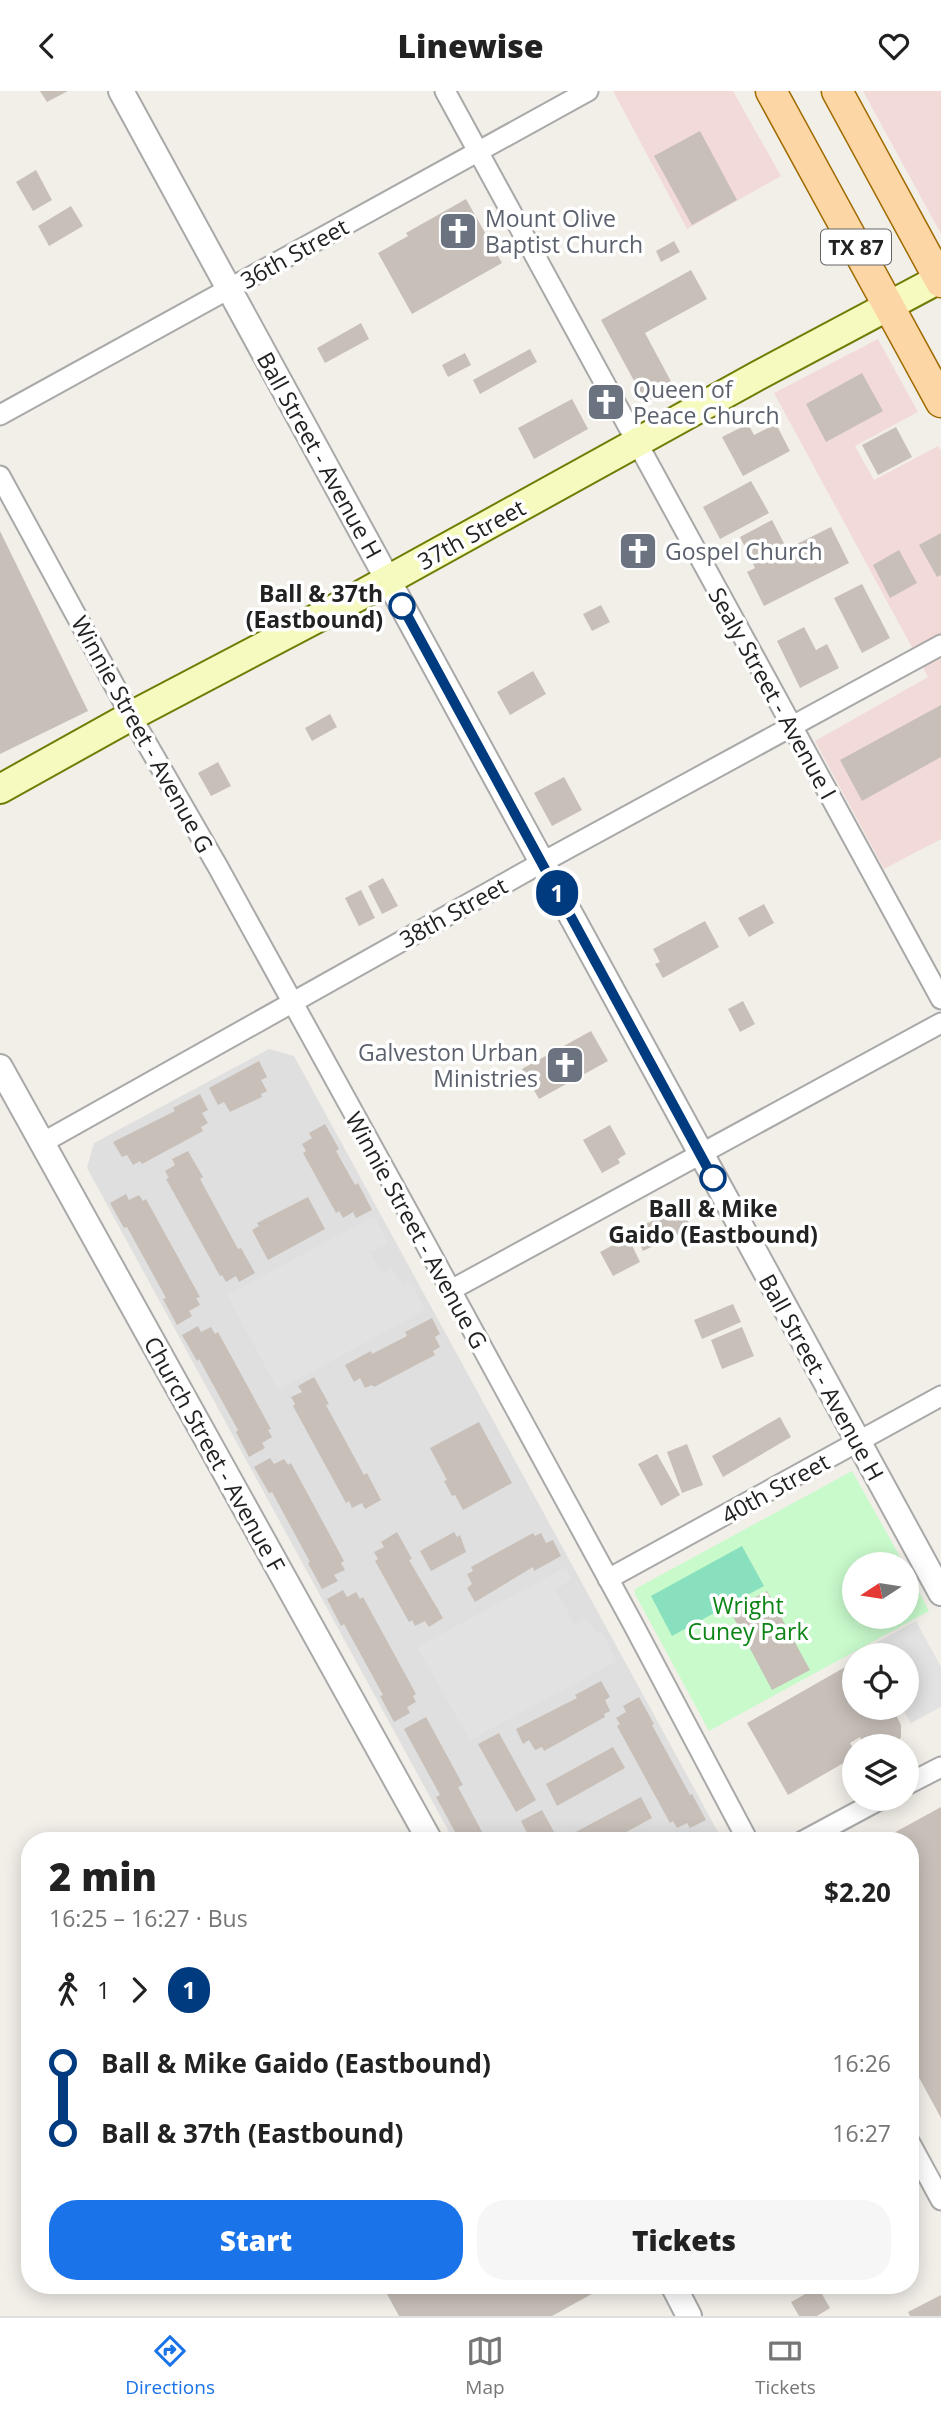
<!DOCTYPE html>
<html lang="en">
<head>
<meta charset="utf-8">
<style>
  body { margin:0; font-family:"Open Sans",sans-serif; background:#f6f6f6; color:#222; height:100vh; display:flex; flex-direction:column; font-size:26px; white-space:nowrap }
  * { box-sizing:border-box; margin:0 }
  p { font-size:23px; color:#767676 }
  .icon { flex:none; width:38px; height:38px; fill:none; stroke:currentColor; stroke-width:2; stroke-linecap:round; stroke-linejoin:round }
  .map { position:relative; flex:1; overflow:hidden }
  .details { position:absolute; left:21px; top:1741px; width:898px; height:462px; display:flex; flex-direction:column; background:#fff; border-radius:28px; box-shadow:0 4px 18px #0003 }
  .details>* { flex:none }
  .badge { padding:0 14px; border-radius:23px; font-size:24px; line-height:46px }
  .needle { width:46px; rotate:258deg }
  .fabs { position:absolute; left:842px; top:1461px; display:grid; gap:14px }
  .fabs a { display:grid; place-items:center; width:77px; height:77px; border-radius:50%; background:#fff; box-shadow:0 4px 18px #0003; font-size:35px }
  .map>.badge { position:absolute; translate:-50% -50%; box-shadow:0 0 0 4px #fff }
  .legs { display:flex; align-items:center; gap:10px; height:77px; padding:0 28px; font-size:23px }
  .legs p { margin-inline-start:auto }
  .headline { display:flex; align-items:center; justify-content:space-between; height:119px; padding:0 28px }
  h1 { font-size:38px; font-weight:800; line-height:52px }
  .action { display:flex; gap:14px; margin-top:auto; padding:14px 28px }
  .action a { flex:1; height:80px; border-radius:28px; background:#1a73e8; color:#fff; font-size:28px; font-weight:800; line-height:80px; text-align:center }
  .action a+a { background:#f6f6f6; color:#222 }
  ul { padding:0 28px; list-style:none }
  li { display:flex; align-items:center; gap:24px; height:70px; font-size:26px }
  li i { display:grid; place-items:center; width:10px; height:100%; margin:0 9px; background:currentColor }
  li i::after { content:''; width:18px; height:18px; margin:-9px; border:5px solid; border-radius:50%; background:#fff }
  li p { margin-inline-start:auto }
  li:first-child i { background:linear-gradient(#0000 50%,currentColor 0) }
  li:last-child i { background:linear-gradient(currentColor 50%,#0000 0) }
  header { display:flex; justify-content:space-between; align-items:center; height:91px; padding:0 28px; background:#fff; font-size:32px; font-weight:800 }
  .dock { display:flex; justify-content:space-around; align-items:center; height:98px; border-top:2px solid #e0e0e0; background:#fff; font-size:19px; color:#767676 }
  .dock a { display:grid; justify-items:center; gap:4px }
  .dock .active { color:#1a73e8 }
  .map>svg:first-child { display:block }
  .residential { fill:#e0dfdf }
  .commercial { fill:#f2dad9 }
  .park { fill:#c8facc }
  .pitch { fill:#88e0be }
  .parking { fill:#e2e2e2 }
  .building { fill:#c7bfb8 }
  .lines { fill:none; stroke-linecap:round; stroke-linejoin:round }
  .minor-casing { stroke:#a9a9a9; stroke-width:23 }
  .tertiary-casing { stroke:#a9a9a9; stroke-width:28 }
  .secondary-casing { stroke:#707d05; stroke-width:32 }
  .primary-casing { stroke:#a06b00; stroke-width:33 }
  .minor { stroke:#fff; stroke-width:19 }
  .tertiary { stroke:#fff; stroke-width:24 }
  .secondary { stroke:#f7fabf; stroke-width:28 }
  .primary { stroke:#fcd6a4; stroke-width:30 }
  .line-1-casing { stroke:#fff; stroke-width:16 }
  .line-1 { stroke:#003b80; stroke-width:10 }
  .stop-1-dot { fill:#fff; stroke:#003b80; stroke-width:3.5 }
  .labels { text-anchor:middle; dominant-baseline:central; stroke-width:7; stroke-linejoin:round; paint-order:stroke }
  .shield { fill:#fff; stroke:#646464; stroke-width:2 }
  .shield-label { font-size:21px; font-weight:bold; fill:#222 }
  .worship-label { font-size:23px; fill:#5b616d; stroke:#fff; text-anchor:start }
  .street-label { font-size:23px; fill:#222; stroke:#fff }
  .stop-label { font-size:23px; font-weight:bold; fill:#222; stroke:#fff; text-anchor:end }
  .park-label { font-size:23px; fill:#0c8416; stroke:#fff }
</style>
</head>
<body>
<header><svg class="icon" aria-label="back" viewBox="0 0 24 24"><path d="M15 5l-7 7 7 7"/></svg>Linewise<svg class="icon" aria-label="heart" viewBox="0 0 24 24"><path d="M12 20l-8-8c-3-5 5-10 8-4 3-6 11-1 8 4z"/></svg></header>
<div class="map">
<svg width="941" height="2225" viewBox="0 0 941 2225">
  <rect width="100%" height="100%" fill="#f2efe9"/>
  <path class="residential" d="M 269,958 L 294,965 L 712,1730 L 719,1743 L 718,1750 L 454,1750 L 87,1077 L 94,1052 Z"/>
  <path class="commercial" d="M 613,0 L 733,0 L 781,85 L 687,138 Z
    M 863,0 L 941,0 L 941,143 Z
    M 878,248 L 918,321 L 855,355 L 874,389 L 938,355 L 941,360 L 941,748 L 884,778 L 815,650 L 928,586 L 774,302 Z"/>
  <path class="park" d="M 852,1380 L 904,1473 L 854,1474 L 854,1526 L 906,1526 L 907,1478 L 929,1520 L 709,1640 L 635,1503 L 635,1498 Z"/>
  <path class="pitch" d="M 742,1455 L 764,1495 L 672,1545 L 651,1505 Z"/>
  <path class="parking" d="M 374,1125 L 388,1153 L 370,1161 L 382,1182 L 392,1177 L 399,1189 L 401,1189 L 404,1193 L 410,1190 L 425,1219 L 278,1299 L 227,1204 Z
    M 566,1476 L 571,1488 L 556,1499 L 574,1533 L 587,1527 L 596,1542 L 601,1540 L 617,1570 L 470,1649 L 417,1556 Z
    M 916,1530 L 941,1576 L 941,1616 L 911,1632 L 902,1617 L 906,1617 L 906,1564 L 874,1564 L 869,1556 Z"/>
  <path class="building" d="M 40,0 L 68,0 L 47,11 Z
    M 700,40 L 737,109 L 692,134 L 654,65 Z
    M 36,79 L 52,109 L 33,120 L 16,91 Z
    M 466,108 L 502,172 L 412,223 L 378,162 L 408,145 L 406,142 Z
    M 71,115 L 83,135 L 49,155 L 38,135 Z
    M 674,150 L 680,161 L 661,171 L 656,160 Z
    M 691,179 L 707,208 L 645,242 L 674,296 L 646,312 L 601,229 Z
    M 361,232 L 369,248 L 325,272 L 317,257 Z
    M 530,258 L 537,271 L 480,303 L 473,289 Z
    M 465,262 L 471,274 L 448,286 L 442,274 Z
    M 862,282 L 883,320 L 826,351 L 806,313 Z
    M 572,308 L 588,338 L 534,368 L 518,337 Z
    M 748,333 L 754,344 L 776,333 L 790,360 L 743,385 L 722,346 Z
    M 896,336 L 912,366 L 878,384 L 862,354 Z
    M 751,390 L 769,422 L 720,448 L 703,416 Z
    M 772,429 L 787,458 L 831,436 L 849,472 L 764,515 L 747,481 L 755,477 L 740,446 Z
    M 0,440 L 88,620 L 0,663 Z
    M 941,442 L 941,484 L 937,486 L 919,454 Z
    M 899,459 L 917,492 L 890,507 L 873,474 Z
    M 862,493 L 890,547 L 862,562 L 834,507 Z
    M 601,514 L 610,531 L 592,540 L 583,523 Z
    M 804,536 L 816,559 L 827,553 L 839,577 L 800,597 L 777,550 Z
    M 533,580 L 546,603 L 510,624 L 497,601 Z
    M 941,614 L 941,666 L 862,710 L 840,669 Z
    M 330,623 L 337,636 L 312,650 L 305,637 Z
    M 218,671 L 231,695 L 211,705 L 198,682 Z
    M 564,686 L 582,719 L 552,735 L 534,702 Z
    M 383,787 L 398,815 L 382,823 L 368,795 Z
    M 361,799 L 375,827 L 359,835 L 345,807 Z
    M 764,813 L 774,832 L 749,846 L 738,827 Z
    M 705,830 L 719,856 L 663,887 L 655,873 L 660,871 L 653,858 Z
    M 743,910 L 755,933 L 740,941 L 728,918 Z
    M 591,940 L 608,970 L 539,1008 L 522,978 Z
    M 259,970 L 267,986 L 261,989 L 267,1000 L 261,1003 L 262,1006 L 230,1021 L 224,1011 L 218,1014 L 209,997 Z
    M 200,1003 L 208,1019 L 202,1022 L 208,1032 L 201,1036 L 203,1040 L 142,1073 L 140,1070 L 133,1074 L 127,1064 L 122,1066 L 113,1051 L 175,1020 L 173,1017 Z
    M 325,1033 L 339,1058 L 336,1060 L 355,1094 L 358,1092 L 372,1119 L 356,1127 L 353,1121 L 343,1127 L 339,1120 L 336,1122 L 303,1062 L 306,1060 L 302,1053 L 312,1047 L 309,1042 Z
    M 610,1034 L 626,1063 L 618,1068 L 620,1072 L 602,1082 L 583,1049 Z
    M 188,1060 L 203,1086 L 200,1088 L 238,1158 L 241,1157 L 255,1182 L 239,1191 L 236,1185 L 226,1191 L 222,1184 L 220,1185 L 166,1088 L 169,1087 L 165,1080 L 175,1074 L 172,1068 Z
    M 126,1103 L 129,1109 L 139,1104 L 143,1110 L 146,1108 L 200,1206 L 196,1207 L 200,1214 L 189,1220 L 192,1225 L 177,1234 L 163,1208 L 166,1207 L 127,1136 L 124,1137 L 110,1112 Z
    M 308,1106 L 325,1138 L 268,1169 L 252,1139 L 259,1135 L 257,1132 Z
    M 682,1116 L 691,1137 L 643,1160 L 633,1139 Z
    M 628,1146 L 640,1171 L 613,1185 L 600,1161 Z
    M 733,1213 L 741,1231 L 702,1248 L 694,1229 Z
    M 432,1227 L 440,1243 L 435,1246 L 440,1256 L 433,1260 L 435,1264 L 374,1296 L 372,1294 L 365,1297 L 360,1287 L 354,1291 L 345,1274 L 371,1260 L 372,1263 L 407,1245 L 405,1241 Z
    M 198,1235 L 201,1241 L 211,1236 L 215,1243 L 218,1241 L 271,1338 L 268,1339 L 272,1346 L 262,1352 L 265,1357 L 249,1366 L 236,1341 L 238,1339 L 199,1268 L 197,1270 L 182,1244 Z
    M 742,1236 L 754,1265 L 722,1278 L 711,1249 Z
    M 314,1286 L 329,1313 L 326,1314 L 364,1384 L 367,1382 L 381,1409 L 365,1418 L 362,1412 L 352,1417 L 349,1410 L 346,1412 L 293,1315 L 295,1313 L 291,1306 L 302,1301 L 298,1295 Z
    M 780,1326 L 791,1346 L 723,1386 L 712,1365 Z
    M 479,1331 L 512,1392 L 463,1419 L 455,1404 L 452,1405 L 444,1390 L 447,1389 L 430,1357 Z
    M 687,1353 L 703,1394 L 682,1402 L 667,1361 Z
    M 657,1363 L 680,1404 L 661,1415 L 638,1373 Z
    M 270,1367 L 274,1373 L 284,1368 L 288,1374 L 291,1372 L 344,1470 L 341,1472 L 345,1479 L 334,1484 L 338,1490 L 322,1498 L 308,1472 L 310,1471 L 272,1401 L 269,1402 L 254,1376 Z
    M 397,1441 L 412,1468 L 409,1469 L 443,1527 L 429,1536 L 425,1530 L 415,1535 L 412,1529 L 409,1531 L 375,1470 L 378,1468 L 374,1461 L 384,1456 L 381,1451 Z
    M 454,1441 L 457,1446 L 460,1444 L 466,1461 L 431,1480 L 420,1460 Z
    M 533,1442 L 535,1445 L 541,1442 L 546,1452 L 553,1449 L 561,1465 L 534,1480 L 533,1476 L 475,1511 L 467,1497 L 472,1493 L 467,1483 L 473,1480 L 471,1476 Z
    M 343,1499 L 347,1506 L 356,1501 L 360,1508 L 363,1506 L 416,1603 L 413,1605 L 416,1611 L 407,1616 L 410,1622 L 394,1631 L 380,1605 L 383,1604 L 344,1533 L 341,1535 L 327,1508 Z
    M 767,1500 L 810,1579 L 772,1599 L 730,1520 Z
    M 854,1571 L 854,1617 L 867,1617 L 869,1621 L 876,1617 L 888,1617 L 896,1624 L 901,1634 L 901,1646 L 895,1656 L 865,1656 L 860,1646 L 850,1652 L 854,1659 L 854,1666 L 788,1704 L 747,1632 Z
    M 601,1590 L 610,1606 L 605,1609 L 610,1620 L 604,1623 L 605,1626 L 544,1660 L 542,1656 L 535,1659 L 529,1649 L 523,1653 L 516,1638 L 577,1607 L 575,1604 Z
    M 639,1606 L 654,1633 L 652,1634 L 690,1704 L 692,1703 L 706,1729 L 690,1737 L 687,1732 L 677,1737 L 673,1730 L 670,1732 L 617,1635 L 620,1633 L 616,1627 L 626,1621 L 623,1615 Z
    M 426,1626 L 463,1694 L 458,1696 L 487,1750 L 460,1750 L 436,1706 L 440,1704 L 404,1638 Z
    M 499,1642 L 536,1709 L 516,1721 L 478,1653 Z
    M 613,1656 L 625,1677 L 557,1715 L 546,1693 Z
    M 641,1706 L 652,1727 L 610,1750 L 576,1750 L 572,1743 Z
    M 941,1716 L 941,2027 L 910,1970 L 910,1750 L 879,1750 Z
    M 542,1719 L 559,1750 L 531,1750 L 521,1730 Z
    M 382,2194 L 608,2194 L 552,2225 L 399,2225 Z
    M 818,2196 L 830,2217 L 817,2225 L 799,2225 L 791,2211 Z
    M 941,2204 L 941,2225 L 910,2225 L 908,2221 Z"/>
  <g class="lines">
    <g class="minor-casing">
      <path id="minor" d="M 445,0 L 941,908
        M 0,324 L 588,0
        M 0,385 L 131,625 L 218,776 L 412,1128 L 633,1533 L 748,1750
        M 42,1052 L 541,772 L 941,554
        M 451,1199 L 941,932
        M 608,1488 L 941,1305
        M 906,1694 L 941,1676
        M 803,1750 L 881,1708
        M 910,2052 L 941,2109"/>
    </g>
    <g class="tertiary-casing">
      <path id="tertiary" d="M 121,0 L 941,1502
        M 0,976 L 430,1750
        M 673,2194 L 689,2225"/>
    </g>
    <g class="secondary-casing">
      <path id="secondary" d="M 0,698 L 131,625 L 359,505 L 759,284 L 941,187"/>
    </g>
    <g class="primary-casing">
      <path id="primary" d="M 771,0 L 941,311
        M 837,0 L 941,191"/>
    </g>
    <use href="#minor" class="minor"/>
    <use href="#tertiary" class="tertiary"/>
    <use href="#secondary" class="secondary"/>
    <use href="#primary" class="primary"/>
  </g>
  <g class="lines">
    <g class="line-1-casing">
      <path id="line-1" d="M 402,515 L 713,1087"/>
    </g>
    <use href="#line-1" class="line-1"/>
  </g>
  <defs>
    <g id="church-square" transform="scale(2.0125)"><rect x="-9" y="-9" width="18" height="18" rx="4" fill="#6b7280" stroke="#fff"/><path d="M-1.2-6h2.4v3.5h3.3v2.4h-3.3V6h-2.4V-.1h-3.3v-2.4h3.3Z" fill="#fff"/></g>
  </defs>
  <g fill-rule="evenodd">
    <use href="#church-square" x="458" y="140"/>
    <use href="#church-square" x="606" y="311"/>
    <use href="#church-square" x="638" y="460"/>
    <use href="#church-square" x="565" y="974"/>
  </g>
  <g class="stop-1-dot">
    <circle cx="402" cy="515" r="12"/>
    <circle cx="713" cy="1087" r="12"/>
  </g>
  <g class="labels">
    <rect class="shield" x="821" y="138.5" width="70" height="35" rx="5"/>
    <g class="shield-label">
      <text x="856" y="156">TX 87</text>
    </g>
    <g class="worship-label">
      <text x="485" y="127">Mount Olive<tspan x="485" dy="26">Baptist Church</tspan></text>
      <text x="633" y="298">Queen of<tspan x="633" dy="26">Peace Church</tspan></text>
      <text x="665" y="460">Gospel Church</text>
      <text x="538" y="961" text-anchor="end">Galveston Urban<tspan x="538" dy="26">Ministries</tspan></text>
    </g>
    <g class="street-label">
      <text transform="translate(294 162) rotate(-29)">36th Street</text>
      <text transform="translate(320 364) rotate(61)">Ball Street - Avenue H</text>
      <text transform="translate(471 443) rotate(-29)">37th Street</text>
      <text transform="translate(773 602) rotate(61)">Sealy Street - Avenue I</text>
      <text transform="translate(143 643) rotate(61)">Winnie Street - Avenue G</text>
      <text transform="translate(453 821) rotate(-29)">38th Street</text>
      <text transform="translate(417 1139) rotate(61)">Winnie Street - Avenue G</text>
      <text transform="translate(822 1286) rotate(61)">Ball Street - Avenue H</text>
      <text transform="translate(215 1363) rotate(61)">Church Street - Avenue F</text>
      <text transform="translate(775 1397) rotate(-29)">40th Street</text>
    </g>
    <g class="stop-label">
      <text x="383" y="502">Ball &amp; 37th<tspan x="383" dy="26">(Eastbound)</tspan></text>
      <text x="713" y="1117" text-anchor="middle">Ball &amp; Mike<tspan x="713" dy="26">Gaido (Eastbound)</tspan></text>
    </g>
    <g class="park-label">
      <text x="748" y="1514">Wright<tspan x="748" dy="26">Cuney Park</tspan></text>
    </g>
  </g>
</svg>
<div class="fabs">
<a><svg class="needle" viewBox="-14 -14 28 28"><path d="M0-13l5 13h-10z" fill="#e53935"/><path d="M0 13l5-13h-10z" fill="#767676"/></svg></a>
<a><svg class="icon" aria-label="locate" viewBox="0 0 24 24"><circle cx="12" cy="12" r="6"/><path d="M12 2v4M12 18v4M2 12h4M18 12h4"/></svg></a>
<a><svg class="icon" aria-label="layers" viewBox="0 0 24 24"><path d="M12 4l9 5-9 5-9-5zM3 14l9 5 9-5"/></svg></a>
</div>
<b class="badge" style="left:557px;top:802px;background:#003b80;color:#fff">1</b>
<section class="details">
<div class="headline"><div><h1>2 min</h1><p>16:25 – 16:27 · Bus</p></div><b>$2.20</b></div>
<div class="legs"><svg class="icon" aria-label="walk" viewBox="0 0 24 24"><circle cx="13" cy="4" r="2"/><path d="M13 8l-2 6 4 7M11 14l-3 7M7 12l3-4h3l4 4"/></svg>1<svg class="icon" aria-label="forward" viewBox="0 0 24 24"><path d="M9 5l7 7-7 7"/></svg><b class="badge" style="background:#003b80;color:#fff">1</b></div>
<ul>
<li><i style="color:#003b80"></i><b>Ball &amp; Mike Gaido (Eastbound)</b><p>16:26</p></li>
<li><i style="color:#003b80"></i><b>Ball &amp; 37th (Eastbound)</b><p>16:27</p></li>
</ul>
<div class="action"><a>Start</a><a>Tickets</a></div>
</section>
</div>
<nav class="dock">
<a class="active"><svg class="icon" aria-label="directions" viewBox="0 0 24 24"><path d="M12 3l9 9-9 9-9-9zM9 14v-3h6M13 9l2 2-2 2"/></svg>Directions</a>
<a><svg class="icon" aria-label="map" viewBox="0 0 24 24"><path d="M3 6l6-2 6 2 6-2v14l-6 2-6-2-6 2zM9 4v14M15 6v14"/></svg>Map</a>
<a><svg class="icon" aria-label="tickets" viewBox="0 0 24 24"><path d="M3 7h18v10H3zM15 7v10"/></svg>Tickets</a>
</nav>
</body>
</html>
